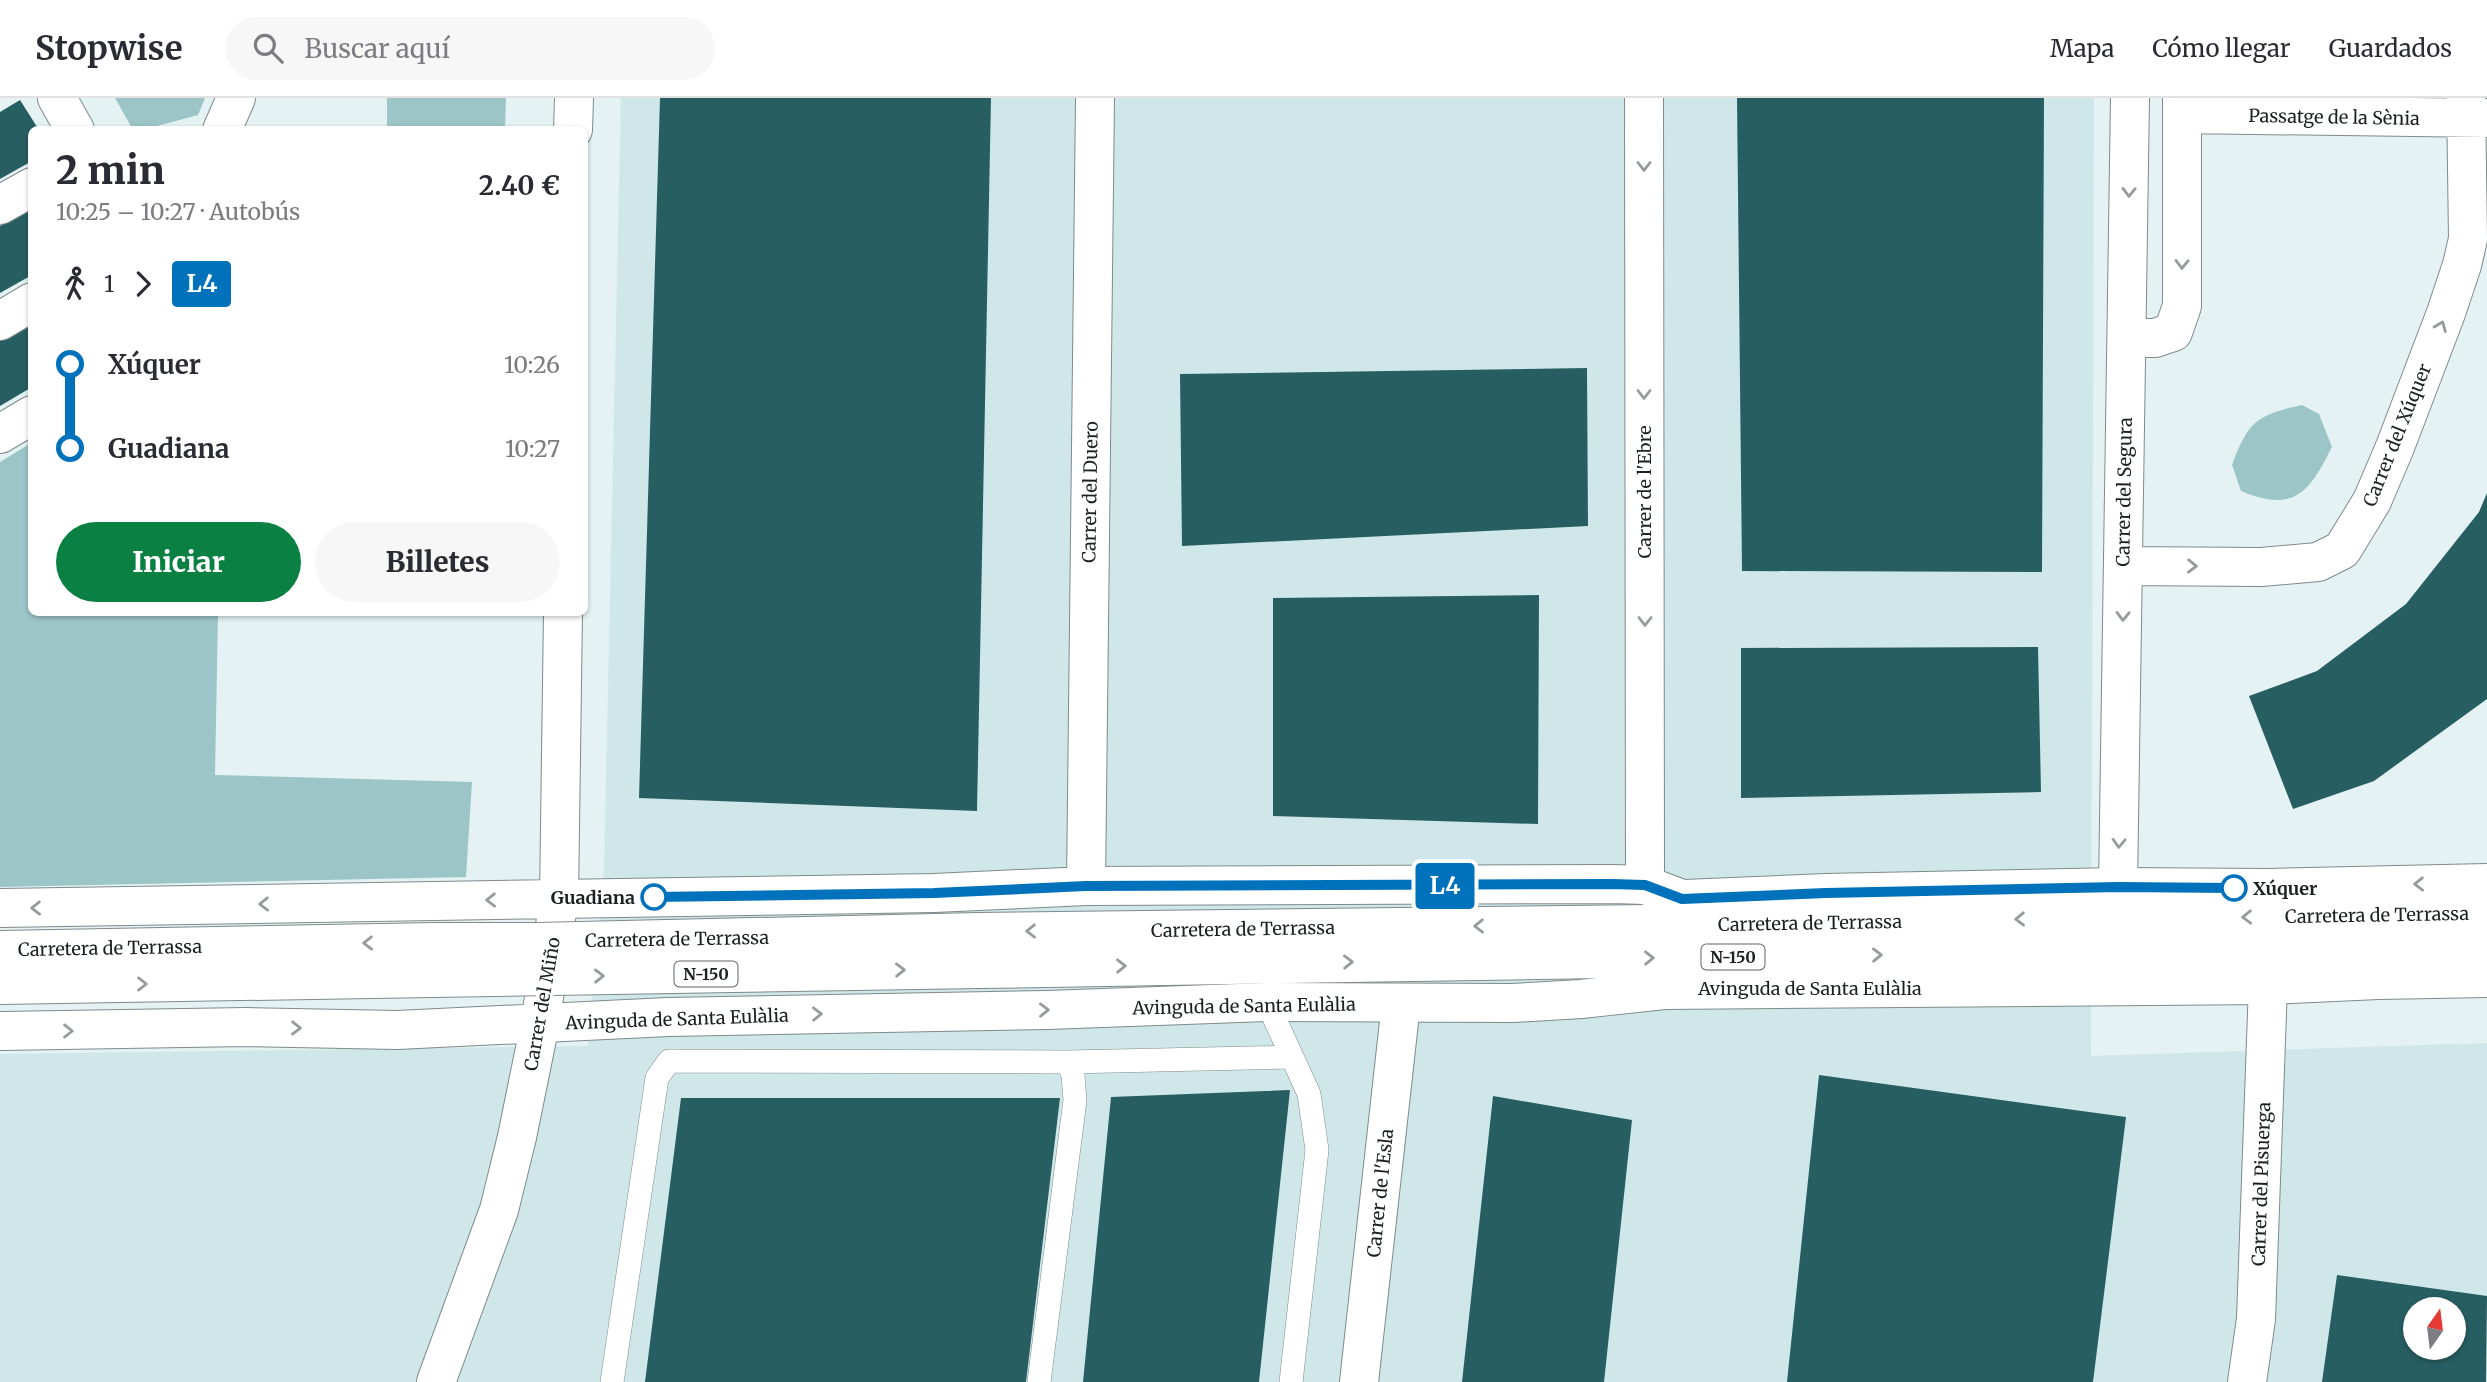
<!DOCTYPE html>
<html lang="es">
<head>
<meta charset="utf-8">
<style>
  body { margin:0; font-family:Merriweather,serif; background:#f7f7f7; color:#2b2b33; height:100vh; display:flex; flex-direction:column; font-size:26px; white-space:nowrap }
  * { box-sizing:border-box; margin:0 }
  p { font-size:23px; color:#7c7c81 }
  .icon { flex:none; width:38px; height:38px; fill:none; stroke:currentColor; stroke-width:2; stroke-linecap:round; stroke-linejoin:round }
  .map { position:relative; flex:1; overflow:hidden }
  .sheet { position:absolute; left:28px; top:28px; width:560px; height:490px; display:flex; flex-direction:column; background:#fff; border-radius:10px; box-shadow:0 2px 5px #0004 }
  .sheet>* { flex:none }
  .badge { padding:0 14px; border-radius:5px; font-size:24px; line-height:46px }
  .needle { width:46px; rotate:14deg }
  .tools { position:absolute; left:2403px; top:1199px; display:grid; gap:14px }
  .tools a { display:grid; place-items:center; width:63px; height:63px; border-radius:50%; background:#fff; box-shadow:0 2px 5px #0004; font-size:35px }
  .map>.badge { position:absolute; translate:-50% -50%; box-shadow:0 0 0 4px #fff }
  .legs { display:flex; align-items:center; gap:10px; height:77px; padding:0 28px; font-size:23px }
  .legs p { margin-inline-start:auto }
  .headline { display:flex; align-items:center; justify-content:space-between; height:119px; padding:0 28px }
  h1 { font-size:38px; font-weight:800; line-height:52px }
  .button { display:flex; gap:14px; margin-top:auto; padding:14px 28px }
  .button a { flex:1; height:80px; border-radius:42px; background:#0b8043; color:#fff; font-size:28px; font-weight:800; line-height:80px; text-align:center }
  .button a+a { background:#f7f7f7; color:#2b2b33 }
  ul { padding:0 28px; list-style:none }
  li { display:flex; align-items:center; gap:24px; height:84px; font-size:26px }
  li i { display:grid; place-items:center; width:10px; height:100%; margin:0 9px; background:currentColor }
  li i::after { content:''; width:18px; height:18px; margin:-9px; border:5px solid; border-radius:50%; background:#fff }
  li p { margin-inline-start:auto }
  li:first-child i { background:linear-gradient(#0000 50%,currentColor 0) }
  li:last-child i { background:linear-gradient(currentColor 50%,#0000 0) }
  header { display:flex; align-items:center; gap:42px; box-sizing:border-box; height:98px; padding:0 35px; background:#fff; border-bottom:2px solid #e1e1e2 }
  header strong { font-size:33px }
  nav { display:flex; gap:38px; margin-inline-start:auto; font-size:24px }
  .search { width:490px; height:63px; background:#f7f7f7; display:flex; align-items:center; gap:18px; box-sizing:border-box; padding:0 24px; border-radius:38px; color:#7c7c81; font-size:26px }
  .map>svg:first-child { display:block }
  .built { fill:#d0e7e9; fill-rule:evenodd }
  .green { fill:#9cc5c8 }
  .building { fill:#275e62; fill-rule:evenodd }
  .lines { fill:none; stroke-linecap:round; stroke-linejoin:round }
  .service-casing { stroke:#7e8a8b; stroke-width:24 }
  .minor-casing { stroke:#7e8a8b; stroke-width:40 }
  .primary-casing { stroke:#7e8a8b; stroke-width:40 }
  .service { stroke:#fff; stroke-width:23 }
  .minor { stroke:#fff; stroke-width:38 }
  .primary { stroke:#fff; stroke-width:38 }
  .primary-bridge-casing { stroke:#7e8a8b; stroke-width:40; stroke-linecap:butt }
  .primary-bridge { stroke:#fff; stroke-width:38 }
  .oneway { stroke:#989b9b }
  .line-1-casing { stroke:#fff; stroke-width:16 }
  .line-1 { stroke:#0072bc; stroke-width:10 }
  .stop-1-dot { fill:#fff; stroke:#0072bc; stroke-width:3.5 }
  .labels { text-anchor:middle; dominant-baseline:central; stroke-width:7; stroke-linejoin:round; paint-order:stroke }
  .shield { fill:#fff; stroke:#5f6363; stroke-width:2 }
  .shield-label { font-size:16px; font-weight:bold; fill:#1b2020 }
  .street-label { font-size:18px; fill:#1b2020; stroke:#fff }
  .stop-label { font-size:18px; font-weight:bold; fill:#1b2020; stroke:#fff; text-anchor:start }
</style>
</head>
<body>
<header>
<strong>Stopwise</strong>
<div class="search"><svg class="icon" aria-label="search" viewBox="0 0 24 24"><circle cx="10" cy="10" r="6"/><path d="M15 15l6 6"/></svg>Buscar aquí</div>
<nav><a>Mapa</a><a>Cómo llegar</a><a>Guardados</a></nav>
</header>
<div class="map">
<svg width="2487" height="1284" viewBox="0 0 2487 1284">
  <rect width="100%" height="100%" fill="#e4f2f3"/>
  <path class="built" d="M 621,0 L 2094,0 L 2091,958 L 2487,945 L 2487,1284 L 0,1284 L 0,956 L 588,948 L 604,770 ZM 2415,1211 L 2454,1211 L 2454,1250 L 2415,1250 Z"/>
  <path class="green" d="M 115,0 L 205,0 L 198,17 L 146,31 L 133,32 Z
    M 387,0 L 506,0 L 505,31 L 387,31 Z
    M 2302,307 L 2319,316 L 2332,349 C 2309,395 2294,415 2241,393 L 2232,367 C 2248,324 2256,317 2302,307 Z
    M 31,345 L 32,514 L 218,515 L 215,677 L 472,684 L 466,779 L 0,789 L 0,364 Z"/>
  <path class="building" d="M 660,0 L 991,0 L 977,713 L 639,700 Z
    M 1737,0 L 2044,0 L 2042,474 L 1742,473 Z
    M 20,2 L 39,32 L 32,32 L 32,63 L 0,81 L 0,14 Z
    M 32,110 L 32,177 L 0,195 L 0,128 Z
    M 28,225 L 32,230 L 32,289 L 0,308 L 0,242 Z
    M 1587,270 L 1588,428 L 1182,448 L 1180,276 Z
    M 2487,395 L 2487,601 L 2374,683 L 2293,711 L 2249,598 L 2317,573 L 2406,506 L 2479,414 Z
    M 1539,497 L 1538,726 L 1273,718 L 1273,500 Z
    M 2038,549 L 2041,694 L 1741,700 L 1741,550 Z
    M 1819,977 L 2126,1019 L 2093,1284 L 1787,1284 Z
    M 1290,992 L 1259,1284 L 1083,1284 L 1111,999 Z
    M 1493,998 L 1632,1022 L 1604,1284 L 1462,1284 Z
    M 681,1000 L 1060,1000 L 1026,1284 L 645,1284 Z
    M 2337,1177 L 2487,1198 L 2486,1284 L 2322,1284 ZM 2415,1211 L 2454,1211 L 2454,1250 L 2415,1250 Z"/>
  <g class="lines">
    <g class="service-casing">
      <path id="service" d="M 1267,904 L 1309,996 L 1317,1052 L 1291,1284
        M 1068,964 L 1292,959
        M 612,1284 L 657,980 L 669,963 L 1068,964 L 1073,977 L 1075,1002 L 1039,1284"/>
    </g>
    <g class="minor-casing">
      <path id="minor" d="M 57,0 L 75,32
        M 1644,0 L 1645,787
        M 2182,16 L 2487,20
        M 222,32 L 236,0
        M 573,32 L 574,0
        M 0,107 L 32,89
        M 0,223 L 32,204
        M 2127,240 L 2155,240 L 2173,234 L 2182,208 L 2182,0
        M 0,336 L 32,317
        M 2123,468 L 2261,469 L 2318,464 L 2342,452 L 2372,403 L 2395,349 L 2446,215 L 2462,167 L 2468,141 L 2466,0
        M 1086,788 L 1095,0
        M 2118,789 L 2130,0
        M 0,810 L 934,795 L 1086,788 L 1612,786 L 1645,787 L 1682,801
        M 0,933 L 246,929 L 397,932 L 668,919 L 1048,912 L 1267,904 L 1513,905 L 1581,901 L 1664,892 L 2268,887 L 2378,882 L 2487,880
        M 436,1284 L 499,1112 L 517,1039 L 540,926 L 559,801 L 563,514
        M 1359,1284 L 1401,906
        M 2247,1284 L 2256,1221 L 2268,887"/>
    </g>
    <g class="primary-casing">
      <path id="primary" d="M 1684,801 L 1826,795 L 2118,789 L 2268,790 L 2487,785
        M 979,834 L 2487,816
        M 0,852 L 436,844
        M 979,871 L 2487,847
        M 0,887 L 432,880"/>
    </g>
    <use href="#service" class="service"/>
    <use href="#minor" class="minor"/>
    <use href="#primary" class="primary"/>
    <g class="primary-bridge-casing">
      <path id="primary-bridge" d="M 436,844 L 536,844 L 979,834
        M 432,880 L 979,871"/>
    </g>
    <use href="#primary-bridge" class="primary-bridge"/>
  </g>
  <defs><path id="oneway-chevron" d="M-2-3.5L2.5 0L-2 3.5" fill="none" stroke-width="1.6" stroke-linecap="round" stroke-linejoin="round" transform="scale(1.75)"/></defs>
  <g class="oneway">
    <use href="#oneway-chevron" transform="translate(1644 68) rotate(90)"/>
    <use href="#oneway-chevron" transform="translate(2129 94) rotate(91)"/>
    <use href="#oneway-chevron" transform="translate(2182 166) rotate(91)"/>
    <use href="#oneway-chevron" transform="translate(2441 228) rotate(-68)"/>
    <use href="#oneway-chevron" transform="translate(1644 296) rotate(90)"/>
    <use href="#oneway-chevron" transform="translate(2192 468) rotate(1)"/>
    <use href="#oneway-chevron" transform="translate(2123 518) rotate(91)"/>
    <use href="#oneway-chevron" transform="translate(1645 523) rotate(90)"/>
    <use href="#oneway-chevron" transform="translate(2119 745) rotate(92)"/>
    <use href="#oneway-chevron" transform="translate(2419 786) rotate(179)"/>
    <use href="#oneway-chevron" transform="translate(491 802) rotate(179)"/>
    <use href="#oneway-chevron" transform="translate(264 806) rotate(179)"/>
    <use href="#oneway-chevron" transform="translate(36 810) rotate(179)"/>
    <use href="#oneway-chevron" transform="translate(2247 819) rotate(179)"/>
    <use href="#oneway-chevron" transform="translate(2020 821) rotate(179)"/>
    <use href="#oneway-chevron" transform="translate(1479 828) rotate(179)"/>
    <use href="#oneway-chevron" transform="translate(1031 833) rotate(179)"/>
    <use href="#oneway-chevron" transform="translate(368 845) rotate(179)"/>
    <use href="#oneway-chevron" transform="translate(1877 857) rotate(-1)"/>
    <use href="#oneway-chevron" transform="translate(1649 860) rotate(-1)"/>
    <use href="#oneway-chevron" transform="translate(1348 864) rotate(-1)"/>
    <use href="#oneway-chevron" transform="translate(1121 868) rotate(-1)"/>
    <use href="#oneway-chevron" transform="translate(900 872) rotate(-1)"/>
    <use href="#oneway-chevron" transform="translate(599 878) rotate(-1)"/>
    <use href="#oneway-chevron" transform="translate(142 886)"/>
    <use href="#oneway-chevron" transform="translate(1044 912) rotate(-1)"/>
    <use href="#oneway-chevron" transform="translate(817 916) rotate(-1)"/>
    <use href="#oneway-chevron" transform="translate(296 930) rotate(1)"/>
    <use href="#oneway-chevron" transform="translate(68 933)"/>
  </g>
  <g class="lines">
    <g class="line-1-casing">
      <path id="line-1" d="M 654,799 L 934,795 L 1086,788 L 1612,786 L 1645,787 L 1682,801 L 1826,795 L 2118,789 L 2234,790"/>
    </g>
    <use href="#line-1" class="line-1"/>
  </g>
  <g class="stop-1-dot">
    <circle cx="2234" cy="790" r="12"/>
    <circle cx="654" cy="799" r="12"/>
  </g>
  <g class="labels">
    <g class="shield">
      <rect x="1701.5" y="846.5" width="63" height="25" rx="5"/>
      <rect x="674.5" y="863.5" width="63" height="25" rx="5"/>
    </g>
    <g class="shield-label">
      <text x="1733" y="859">N-150</text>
      <text x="706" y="876">N-150</text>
    </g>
    <g class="street-label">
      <text transform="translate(2334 19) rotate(1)">Passatge de la Sènia</text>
      <text transform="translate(2397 337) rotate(-68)">Carrer del Xúquer</text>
      <text transform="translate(1090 394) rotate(-89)">Carrer del Duero</text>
      <text transform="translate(1644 394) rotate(-90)">Carrer de l'Ebre</text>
      <text transform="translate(2124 394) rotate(-89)">Carrer del Segura</text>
      <text transform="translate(2377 817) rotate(-1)">Carretera de Terrassa</text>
      <text transform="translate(1810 825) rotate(-1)">Carretera de Terrassa</text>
      <text transform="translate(1243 831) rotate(-1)">Carretera de Terrassa</text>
      <text transform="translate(677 841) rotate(-1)">Carretera de Terrassa</text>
      <text transform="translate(110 850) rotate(-1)">Carretera de Terrassa</text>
      <text x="1810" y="890">Avinguda de Santa Eulàlia</text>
      <text transform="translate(542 906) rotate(-80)">Carrer del Miño</text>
      <text transform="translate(1244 908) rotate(-1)">Avinguda de Santa Eulàlia</text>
      <text transform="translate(677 921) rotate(-2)">Avinguda de Santa Eulàlia</text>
      <text transform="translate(2261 1086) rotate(-88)">Carrer del Pisuerga</text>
      <text transform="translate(1380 1095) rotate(-84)">Carrer de l'Esla</text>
    </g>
    <g class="stop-label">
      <text x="2253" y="790">Xúquer</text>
      <text x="635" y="799" text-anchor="end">Guadiana</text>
    </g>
  </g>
</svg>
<div class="tools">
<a><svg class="needle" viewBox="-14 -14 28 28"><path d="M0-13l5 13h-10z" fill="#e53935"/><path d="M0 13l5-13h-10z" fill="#7c7c81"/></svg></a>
</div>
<b class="badge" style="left:1445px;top:788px;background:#0072bc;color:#fff">L4</b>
<section class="sheet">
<div class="headline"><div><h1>2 min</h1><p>10:25 – 10:27 · Autobús</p></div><b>2.40 €</b></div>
<div class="legs"><svg class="icon" aria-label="walk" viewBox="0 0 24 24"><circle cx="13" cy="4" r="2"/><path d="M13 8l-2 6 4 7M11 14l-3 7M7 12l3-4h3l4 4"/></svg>1<svg class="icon" aria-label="forward" viewBox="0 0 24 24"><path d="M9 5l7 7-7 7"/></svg><b class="badge" style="background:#0072bc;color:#fff">L4</b></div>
<ul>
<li><i style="color:#0072bc"></i><b>Xúquer</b><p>10:26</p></li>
<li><i style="color:#0072bc"></i><b>Guadiana</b><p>10:27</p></li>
</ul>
<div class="button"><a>Iniciar</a><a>Billetes</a></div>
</section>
</div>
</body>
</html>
